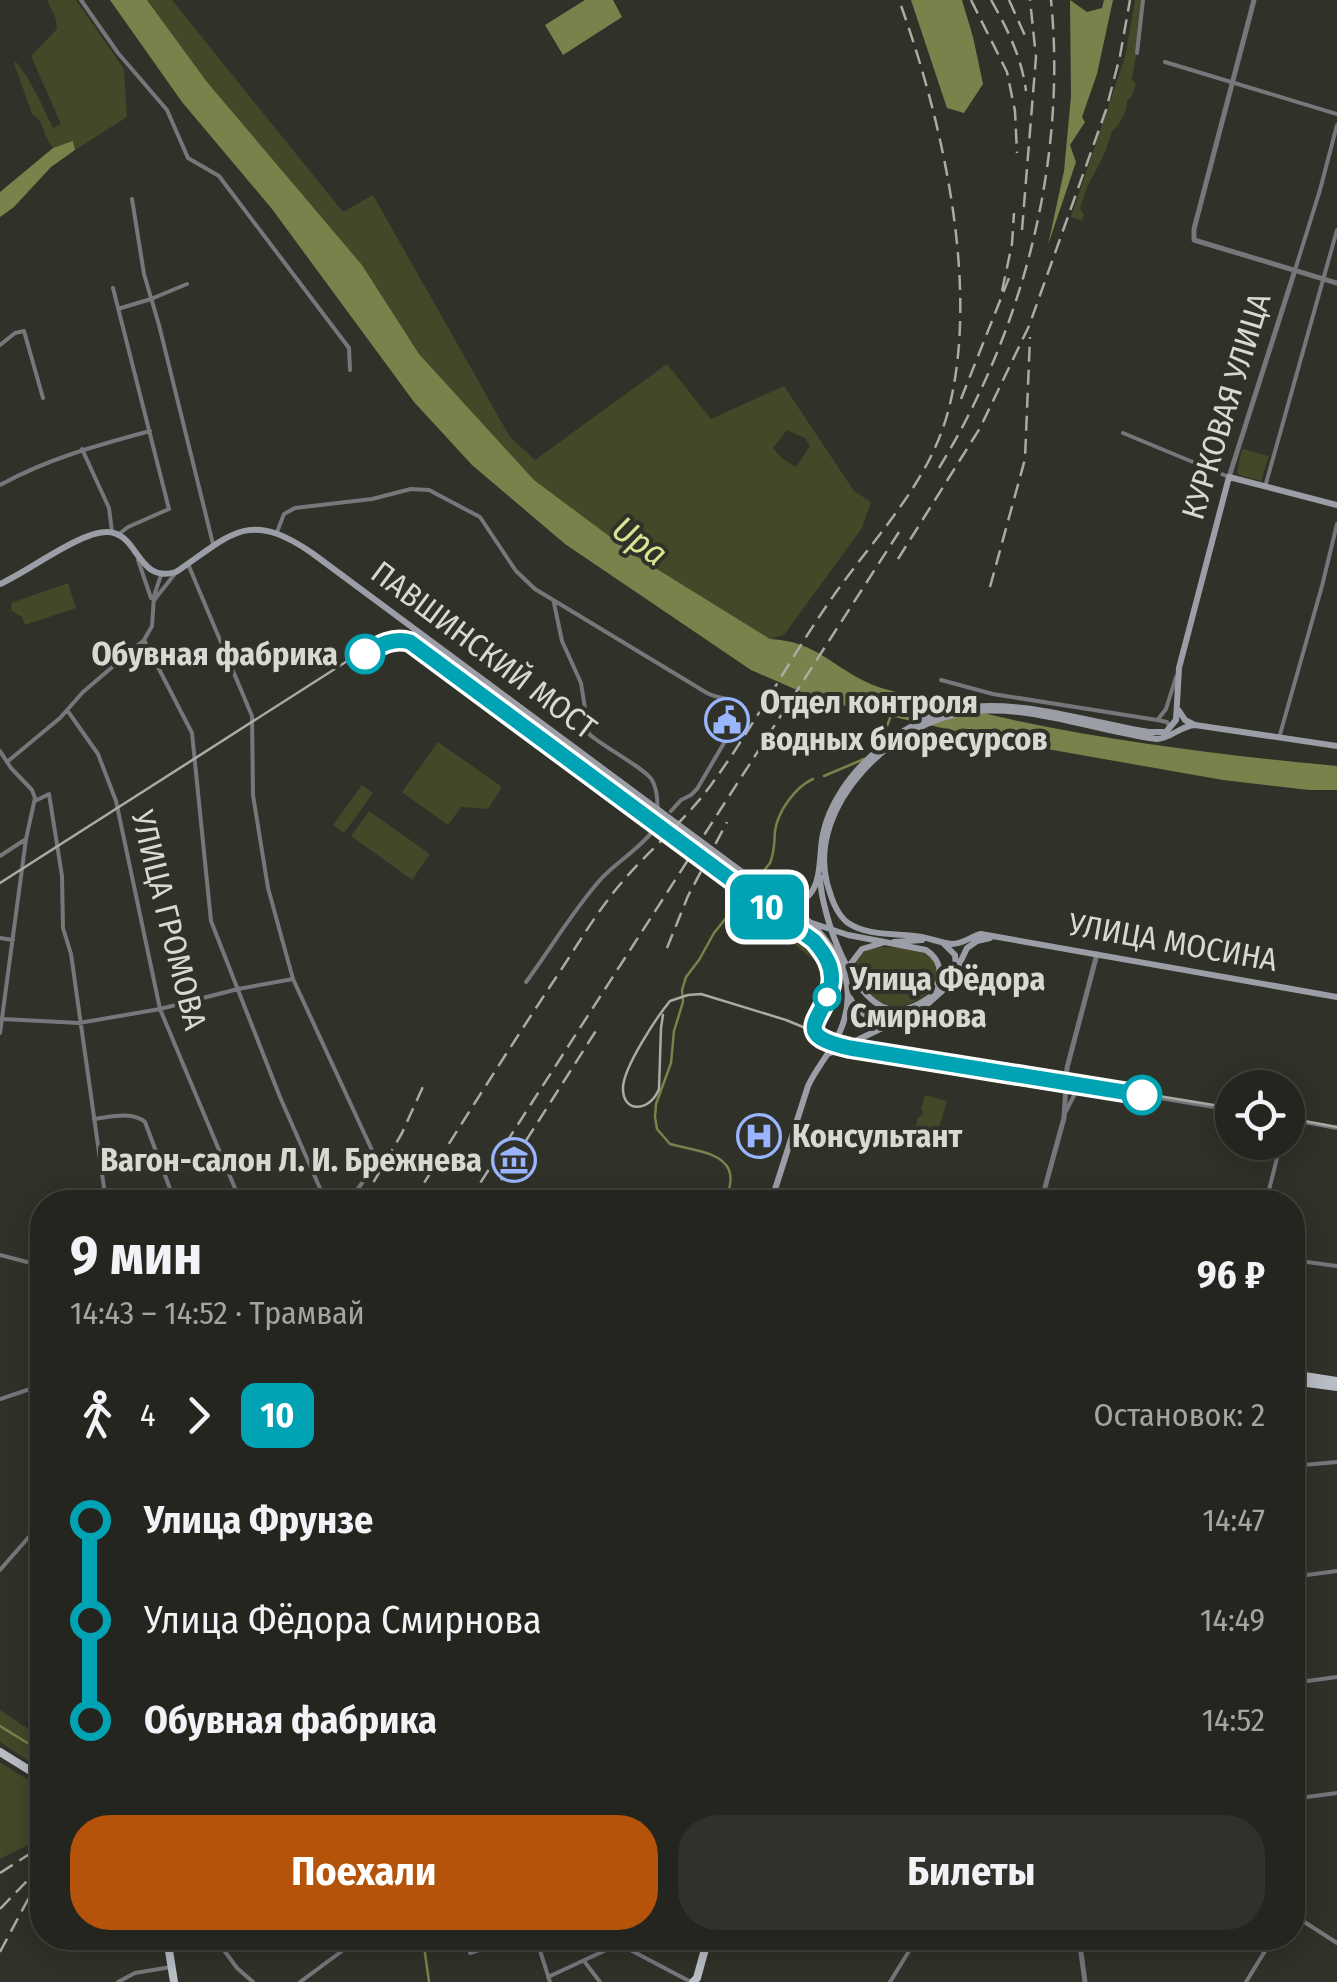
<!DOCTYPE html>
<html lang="ru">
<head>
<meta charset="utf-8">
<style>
  body { margin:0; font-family:"Fira Sans Condensed",sans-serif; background:#30312b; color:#f1f3f6; height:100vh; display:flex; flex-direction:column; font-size:38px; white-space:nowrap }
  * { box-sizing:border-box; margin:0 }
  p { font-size:32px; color:#a3a5a4 }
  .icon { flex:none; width:55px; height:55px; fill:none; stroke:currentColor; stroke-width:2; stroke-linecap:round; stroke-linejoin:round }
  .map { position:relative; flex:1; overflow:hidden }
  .details { position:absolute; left:30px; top:1190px; width:1275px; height:760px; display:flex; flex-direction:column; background:#24251e; border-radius:40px; box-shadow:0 5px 25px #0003,0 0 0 2px #41423c }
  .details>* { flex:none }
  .badge { padding:0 20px; border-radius:15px; font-size:35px; line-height:65px }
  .tools { position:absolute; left:1215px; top:1070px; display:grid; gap:20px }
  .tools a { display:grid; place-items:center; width:90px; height:90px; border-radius:50%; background:#24251e; box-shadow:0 5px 25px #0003,0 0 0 2px #41423c; font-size:50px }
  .map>.badge { position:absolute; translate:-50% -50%; box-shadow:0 0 0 5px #fff }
  .legs { display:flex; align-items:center; gap:15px; height:110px; padding:0 40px; font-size:32px }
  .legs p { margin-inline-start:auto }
  .overview { display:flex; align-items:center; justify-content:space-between; height:170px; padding:0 40px }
  h1 { font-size:55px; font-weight:700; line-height:75px }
  .primary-button { display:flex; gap:20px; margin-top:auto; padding:20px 40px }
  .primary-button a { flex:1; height:115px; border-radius:40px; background:#b45309; color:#fff; font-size:40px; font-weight:700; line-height:115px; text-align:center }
  .primary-button a+a { background:#30312b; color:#f1f3f6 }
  ul { padding:0 40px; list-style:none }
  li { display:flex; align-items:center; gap:35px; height:100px; font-size:38px }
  li i { display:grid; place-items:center; width:15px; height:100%; margin:0 12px; background:currentColor }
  li i::after { content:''; width:25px; height:25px; margin:-12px; border:8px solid; border-radius:50%; background:#24251e }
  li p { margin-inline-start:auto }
  li:first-child i { background:linear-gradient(#0000 50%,currentColor 0) }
  li:last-child i { background:linear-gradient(currentColor 50%,#0000 0) }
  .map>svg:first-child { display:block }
  .green { fill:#444829; fill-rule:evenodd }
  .water { fill:#7a814b }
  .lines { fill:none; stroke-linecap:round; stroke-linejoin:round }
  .stream { stroke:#7a814b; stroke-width:2.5 }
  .minor { stroke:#75777b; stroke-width:4 }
  .tertiary { stroke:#75777b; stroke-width:5 }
  .secondary { stroke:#9b9ea6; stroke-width:6 }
  .primary { stroke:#b9bdc6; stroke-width:8 }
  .tram { stroke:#aaaba5; stroke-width:2.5 }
  .rail { stroke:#aaaba5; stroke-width:2.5; stroke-dasharray:15 8; stroke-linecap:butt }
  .line-1-casing { stroke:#fff; stroke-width:22 }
  .line-1 { stroke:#00a3b4; stroke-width:15 }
  .stop-1-dot { fill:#fff; stroke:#00a3b4; stroke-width:5 }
  .labels { text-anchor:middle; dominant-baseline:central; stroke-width:8; stroke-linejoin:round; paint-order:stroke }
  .street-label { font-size:32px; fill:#d7d9d3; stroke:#303128 }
  .stop-label { font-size:32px; font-weight:bold; fill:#d7d9d3; stroke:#303128; text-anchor:end }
  .poi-label { font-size:32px; font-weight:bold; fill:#d7d9d3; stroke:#303128; text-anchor:start }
  .water-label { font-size:35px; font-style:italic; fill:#dae592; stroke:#303128 }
</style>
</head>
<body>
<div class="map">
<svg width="1337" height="1982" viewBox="0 0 1337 1982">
  <rect width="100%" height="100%" fill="#303128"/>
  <path class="green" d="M 47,0 L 76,0 L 124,69 L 127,117 L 75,150 L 73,142 L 53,148 L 46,137 L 41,122 L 32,114 L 14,63 L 16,62 C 32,81 42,105 53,128 L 61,124 L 31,56 L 57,29 L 56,19 Z
    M 147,0 L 172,0 L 343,212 L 373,195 L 510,437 L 535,460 L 667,364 L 711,419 L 784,386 L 854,491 L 871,502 L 862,528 L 784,635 L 770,639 L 636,556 L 534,480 L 419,354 L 362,265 L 207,82 ZM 787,430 L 805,438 L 810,446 L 796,467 L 783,459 L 773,448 Z
    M 1135,0 L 1142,0 L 1140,33 L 1132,79 L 1136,84 L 1131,98 L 1127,101 C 1128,110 1119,127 1112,131 C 1107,150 1098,168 1088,185 L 1080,208 L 1084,215 L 1082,221 L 1071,217 L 1125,57 Z
    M 1242,449 L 1269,456 L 1261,481 L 1239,475 L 1237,472 Z
    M 68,583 L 76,608 L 25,625 L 22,617 L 12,611 L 11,603 Z
    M 438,742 L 502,787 L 488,809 L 461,807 L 448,825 L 402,792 Z
    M 362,785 L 373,793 L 344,833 L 333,825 Z
    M 369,811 L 430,854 L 412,880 L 351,836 Z
    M 759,904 C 779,919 826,946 830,972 C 832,983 825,994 820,1003 L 817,1003 L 824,968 L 757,915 Z
    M 882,947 C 896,948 916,946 928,955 C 960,978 910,1018 881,1003 C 867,996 860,980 853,966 C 861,953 866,948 882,947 Z
    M 925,1095 L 947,1101 L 933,1147 L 912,1141 L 918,1118 L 923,1114 L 921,1108 Z
    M 0,1710 L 42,1738 L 42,1770 L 0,1742 Z
    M 0,1762 L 42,1789 L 42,1838 L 0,1859 Z"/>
  <path class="water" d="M 110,0 L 147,0 L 207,82 L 362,265 L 419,354 L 534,480 L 636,556 L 770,639 C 817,641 834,669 873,685 C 891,692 912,695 931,700 C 1064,736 1201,753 1337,766 L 1337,790 L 1309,790 L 1223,780 L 990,739 L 820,700 L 751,670 L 565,544 L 472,465 L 414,402 L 272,209 L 182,102 Z
    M 585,0 L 613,0 L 622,17 L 563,55 L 545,25 Z
    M 911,0 L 962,0 L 973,37 L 983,84 L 964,113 L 947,108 Z
    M 1070,0 L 1087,12 L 1102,8 L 1104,0 L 1113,0 L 1097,74 L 1082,117 L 1085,122 L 1070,145 L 1076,162 L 1048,245 L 1064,171 L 1071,96 Z
    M 73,141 L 75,150 L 51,167 L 14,207 L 0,217 L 0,192 L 53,148 Z"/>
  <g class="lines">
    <path class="stream" d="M 881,743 L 890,718
      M 824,776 L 864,759
      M 726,1202 C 728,1193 733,1180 729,1170 C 721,1151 687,1149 670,1144 L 657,1129 L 655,1117 L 656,1104 L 671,1063 L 674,1031 L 683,1002 L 682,990 L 686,977 L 699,960 L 714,933 L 770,863 C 775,851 774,843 775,831 C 778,811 795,787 813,779
      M 0,1726 L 42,1752
      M 416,1938 L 424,1946 L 429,1982"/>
    <path class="minor" d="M 81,0 L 118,53 L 167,110 L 188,158 L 219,176 L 349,348 L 350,370
      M 1137,53 L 1143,0
      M 1165,62 L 1337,114
      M 132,199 L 144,274 L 159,325 L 213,544
      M 1295,270 L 1320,190 L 1337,125
      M 113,288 L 169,509 L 128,527 L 119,534
      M 121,308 L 151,299 L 187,284
      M 0,345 L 15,333 L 24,331 L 43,398
      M 1123,433 L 1229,477
      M 82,449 L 109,508 L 112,532
      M 0,485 C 47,459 98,445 150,431
      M 1265,487 L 1337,230
      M 277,532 L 284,514 L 295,508 L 372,499 L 411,489 L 429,490 L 480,517 L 516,571 L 535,589 L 707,693 C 718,699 730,697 740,704 L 741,714 L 697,789 L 691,795 L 681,800 L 671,811
      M 138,560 L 151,598
      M 188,564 L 252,716 L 253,795 L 268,888 L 293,979 L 377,1161 L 349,1202
      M 155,599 L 174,575
      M 144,640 L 192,733 L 211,921 L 280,1097 L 326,1202
      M 941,680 L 993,694 L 1157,720 L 1167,722 L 1169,726
      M 67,710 L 98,754 L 116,801 L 160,1009 L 237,1193 L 237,1202
      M 1159,718 L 1166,709 L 1176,677
      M 1279,738 L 1322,586 L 1337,524
      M 0,751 L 11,768 L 32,790 L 35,798 L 26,839 L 0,1033
      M 7,762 L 60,718 L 83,692 L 144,640 L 152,626 L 154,596 L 161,575
      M 35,801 L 49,794 L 62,876 L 63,928 L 71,954 L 106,1202
      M 0,856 L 26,839
      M 0,938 L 13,940
      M 526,982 C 551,948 572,912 600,880 C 614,864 639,849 651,833 C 660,821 659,792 652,780 C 646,769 602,746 589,734 L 581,683 L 562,641 L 554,603
      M 3,1019 L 79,1023 L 160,1009 L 238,989 L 293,979
      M 847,1046 L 1232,1110
      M 1065,1113 L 1079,1086
      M 94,1119 C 110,1117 132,1111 145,1122 L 175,1202
      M 1288,1119 L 1337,1128
      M 775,1190 L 873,1202
      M 1266,1202 L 1281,1142
      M 0,1255 L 42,1266
      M 1292,1260 L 1337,1266
      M 0,1399 L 42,1385
      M 1292,1466 L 1337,1462
      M 0,1570 L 42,1522
      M 1292,1577 L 1337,1571
      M 1292,1683 L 1337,1677
      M 1292,1799 L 1337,1793
      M 1292,1914 L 1337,1943
      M 215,1938 L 237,1968 L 253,1982
      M 536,1938 L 550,1982
      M 619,1938 L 619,1944 L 691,1982
      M 470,1953 L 517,1938
      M 584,1961 L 600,1982
      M 548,1977 L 619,1944
      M 118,1982 L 135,1973 L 171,1967
      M 300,1982 L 342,1951
      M 890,1982 L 917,1938
      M 1246,1982 L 1273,1938"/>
    <path class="tertiary" d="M 1254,0 L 1194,229 L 1194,240 L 1337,283
      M 1229,477 L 1295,270
      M 1041,1202 L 1064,1118 L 1067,1068 L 1097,954
      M 1079,1938 L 1085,1982"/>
    <path class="secondary" d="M 0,584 C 27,572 80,532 106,532 C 139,531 136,584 176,572 C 232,534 248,509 312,553 L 811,923 C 847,960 861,997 833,1045 C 825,1059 815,1071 808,1086 L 771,1202
      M 1179,711 L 1185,720 L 1195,725 L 1337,746
      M 1195,725 C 1180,726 1172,738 1157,739 C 1095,731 1031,704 968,712 C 895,721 807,804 827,883 C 831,897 836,914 848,923 C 868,936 893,933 915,936 C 927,937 940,943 952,944 C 963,944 972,936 981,934 L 1337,997
      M 820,877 C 821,913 853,1011 897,1010 C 918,1010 935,992 951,981
      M 789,902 C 798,902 804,901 810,894 C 822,880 819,852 823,834 C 835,776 900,720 958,709 C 1015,697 1091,723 1149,732 L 1166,732 L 1176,720 L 1179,668 L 1229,477 L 1337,505
      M 812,923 L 848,935 L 926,950 C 941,960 943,974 935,989
      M 894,942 L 922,940
      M 943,943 L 955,955 L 956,966
      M 849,966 L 862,949 L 882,943
      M 850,998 C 859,1015 874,1022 893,1023
      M 828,1054 L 922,1009 L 950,984 L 967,948 L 977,941 L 990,938"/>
    <path class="primary" d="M 1292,1374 L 1337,1381
      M 1292,1381 L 1337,1387
      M 0,1752 L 42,1778
      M 167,1938 L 174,1982
      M 693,1982 L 697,1978 L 708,1938"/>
    <path class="tram" d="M 0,883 L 377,642 L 398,636 L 409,638 L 634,806 L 816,939 C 861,990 806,1010 823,1036
      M 663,1015 L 661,1028 L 659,1089 C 650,1112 622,1114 623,1087 C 624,1067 656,1018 670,1001 L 688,995 L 701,994 L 786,1020 L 847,1045 L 1232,1108
      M 1288,1118 L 1337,1127"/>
    <path class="rail" d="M 971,0 L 1007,72 L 1015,111 L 1017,153
      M 991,0 C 1007,28 1022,58 1026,91
      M 1009,0 L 1027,40
      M 1022,230 L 1036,57 L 1030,0
      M 1002,291 L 1012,244 L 1014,213
      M 961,399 L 1009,278
      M 939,468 C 1023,330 1067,162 1051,0
      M 898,559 L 980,428 L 1029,326 L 1106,110 L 1120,56 L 1130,0
      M 990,587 L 1025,459 L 1030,337
      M 667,948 L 688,896 L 727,822
      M 501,1180 L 599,1026
      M 362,1202 L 402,1133 L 426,1080
      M 412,1202 C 459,1128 506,1053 555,979 C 573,952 590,923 610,897 C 640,857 681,826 711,785 C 757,722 793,652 839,588 C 881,530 931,479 949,408 C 980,285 942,118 899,0
      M 468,1202 L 899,532
      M 0,1873 L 42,1846
      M 0,1909 L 27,1881
      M 0,1952 L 42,1873"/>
  </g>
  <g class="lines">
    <g class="line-1-casing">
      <path id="line-1" d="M 365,654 C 380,645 393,637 410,642 L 814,941 C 825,954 834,967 831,985 C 825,1019 787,1034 850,1048 L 1142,1095"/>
    </g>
    <use href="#line-1" class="line-1"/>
  </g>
  <defs>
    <g id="civic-ring" transform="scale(2.25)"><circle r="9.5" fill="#303128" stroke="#98b5fd" stroke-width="1.5"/><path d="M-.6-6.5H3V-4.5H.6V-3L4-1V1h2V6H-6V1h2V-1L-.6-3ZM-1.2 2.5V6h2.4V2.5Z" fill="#98b5fd"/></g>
    <g id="hospital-ring" transform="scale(2.25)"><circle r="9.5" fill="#303128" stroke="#98b5fd" stroke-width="1.5"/><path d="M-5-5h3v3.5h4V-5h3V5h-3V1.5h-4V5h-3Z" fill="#98b5fd"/></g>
    <g id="museum-ring" transform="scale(2.25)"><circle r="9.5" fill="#303128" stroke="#98b5fd" stroke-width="1.5"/><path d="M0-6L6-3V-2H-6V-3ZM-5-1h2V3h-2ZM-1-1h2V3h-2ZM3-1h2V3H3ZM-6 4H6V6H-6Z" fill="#98b5fd"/></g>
  </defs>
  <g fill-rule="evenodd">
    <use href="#civic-ring" x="727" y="720"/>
    <use href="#hospital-ring" x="759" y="1136"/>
    <use href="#museum-ring" x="514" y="1160"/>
  </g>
  <g class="stop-1-dot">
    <circle cx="365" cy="654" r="18"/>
    <circle cx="827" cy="997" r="12"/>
    <circle cx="1142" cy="1095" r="18"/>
  </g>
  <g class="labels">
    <g class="street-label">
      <text transform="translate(1226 406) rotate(-73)">КУРКОВАЯ УЛИЦА</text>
      <text transform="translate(484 650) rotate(37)">ПАВШИНСКИЙ МОСТ</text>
      <text transform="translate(169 920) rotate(76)">УЛИЦА ГРОМОВА</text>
      <text transform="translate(1173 942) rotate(10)">УЛИЦА МОСИНА</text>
    </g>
    <g class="stop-label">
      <text x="338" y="654">Обувная фабрика</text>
      <text x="850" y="979" text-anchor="start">Улица Фёдора<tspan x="850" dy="37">Смирнова</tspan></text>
    </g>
    <g class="poi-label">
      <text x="760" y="702">Отдел контроля<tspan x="760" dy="37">водных биоресурсов</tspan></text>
      <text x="792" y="1136">Консультант</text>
      <text x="482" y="1160" text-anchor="end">Вагон-салон Л. И. Брежнева</text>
    </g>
    <g class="water-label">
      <text transform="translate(640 541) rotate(36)">Upa</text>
    </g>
  </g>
</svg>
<div class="tools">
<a><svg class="icon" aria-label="locate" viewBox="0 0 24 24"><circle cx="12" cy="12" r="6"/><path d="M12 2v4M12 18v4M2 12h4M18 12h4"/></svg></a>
</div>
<b class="badge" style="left:767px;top:907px;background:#00a3b4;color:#fff">10</b>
<section class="details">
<div class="overview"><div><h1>9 мин</h1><p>14:43 – 14:52 · Трамвай</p></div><b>96 ₽</b></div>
<div class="legs"><svg class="icon" aria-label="walk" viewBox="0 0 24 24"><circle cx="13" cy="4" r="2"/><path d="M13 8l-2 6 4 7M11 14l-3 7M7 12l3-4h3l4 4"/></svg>4<svg class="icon" aria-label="forward" viewBox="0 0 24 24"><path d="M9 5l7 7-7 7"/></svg><b class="badge" style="background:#00a3b4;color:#fff">10</b><p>Остановок: 2</p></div>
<ul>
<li><i style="color:#00a3b4"></i><b>Улица Фрунзе</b><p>14:47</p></li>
<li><i style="color:#00a3b4"></i><span>Улица Фёдора Смирнова</span><p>14:49</p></li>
<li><i style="color:#00a3b4"></i><b>Обувная фабрика</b><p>14:52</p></li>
</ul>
<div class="primary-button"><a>Поехали</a><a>Билеты</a></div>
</section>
</div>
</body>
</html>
